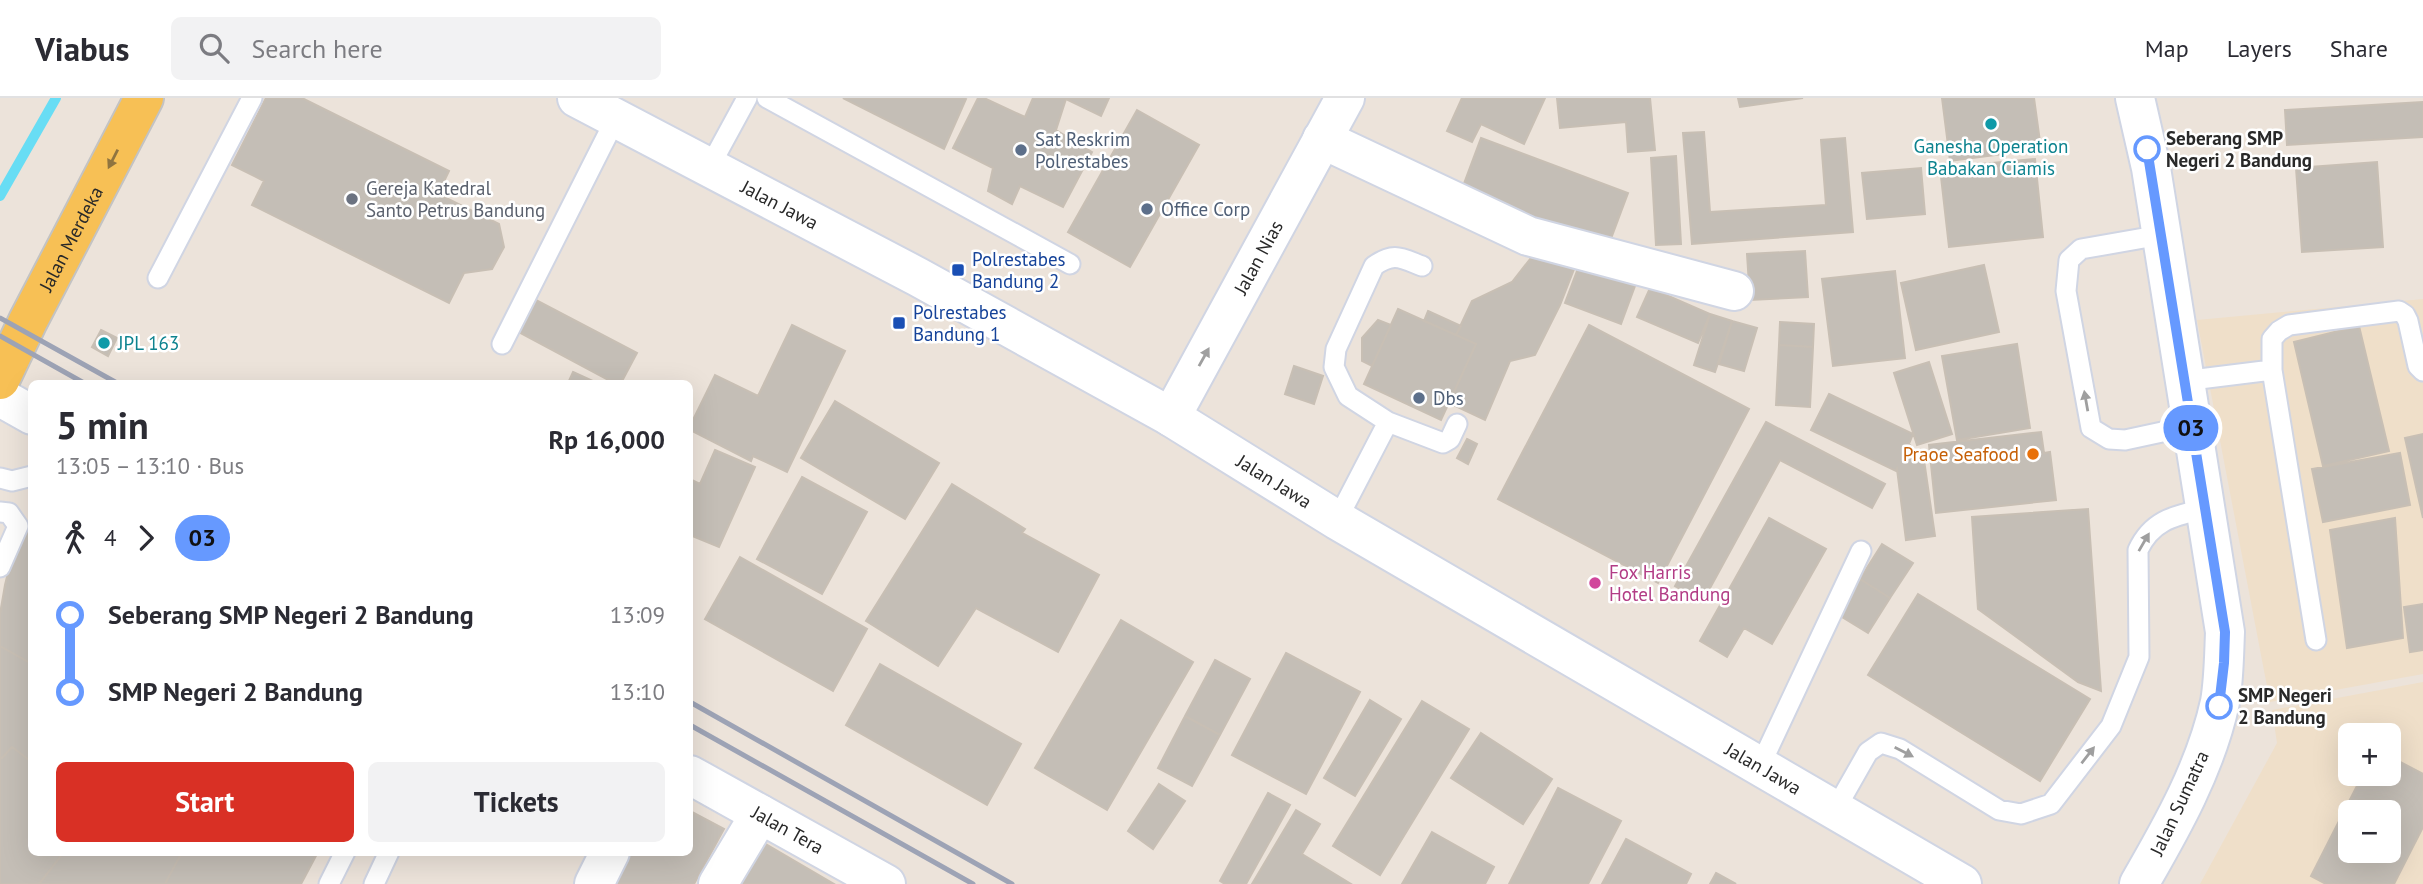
<!DOCTYPE html>
<html lang="en">
<head>
<meta charset="utf-8">
<style>
  body { margin:0; font-family:"PT Sans",sans-serif; background:#f2f2f3; color:#2b2b33; height:100vh; display:flex; flex-direction:column; font-size:26px; white-space:nowrap }
  * { box-sizing:border-box; margin:0 }
  p { font-size:23px; color:#7c7c81 }
  .icon { flex:none; width:38px; height:38px; fill:none; stroke:currentColor; stroke-width:2; stroke-linecap:round; stroke-linejoin:round }
  .map { position:relative; flex:1; overflow:hidden }
  .side { position:absolute; left:28px; top:282px; width:665px; height:476px; display:flex; flex-direction:column; background:#fff; border-radius:10px; box-shadow:0 7px 28px #0002 }
  .side>* { flex:none }
  .badge { padding:0 14px; border-radius:23px; font-size:24px; line-height:46px }
  .tools { position:absolute; left:2338px; top:625px; display:grid; gap:14px }
  .tools a { display:grid; place-items:center; width:63px; height:63px; border-radius:10px; background:#fff; box-shadow:0 7px 28px #0002; font-size:35px }
  .map>.badge { position:absolute; translate:-50% -50%; box-shadow:0 0 0 4px #fff }
  .legs { display:flex; align-items:center; gap:10px; height:77px; padding:0 28px; font-size:23px }
  .legs p { margin-inline-start:auto }
  .head { display:flex; align-items:center; justify-content:space-between; height:119px; padding:0 28px }
  h1 { font-size:38px; font-weight:600; line-height:52px }
  .primary-button { display:flex; gap:14px; margin-top:auto; padding:14px 28px }
  .primary-button a { flex:1; height:80px; border-radius:10px; background:#d93025; color:#fff; font-size:28px; font-weight:600; line-height:80px; text-align:center }
  .primary-button a+a { background:#f2f2f3; color:#2b2b33 }
  ul { padding:0 28px; list-style:none }
  li { display:flex; align-items:center; gap:24px; height:77px; font-size:26px }
  li i { display:grid; place-items:center; width:10px; height:100%; margin:0 9px; background:currentColor }
  li i::after { content:''; width:18px; height:18px; margin:-9px; border:5px solid; border-radius:50%; background:#fff }
  li p { margin-inline-start:auto }
  li:first-child i { background:linear-gradient(#0000 50%,currentColor 0) }
  li:last-child i { background:linear-gradient(currentColor 50%,#0000 0) }
  header { display:flex; align-items:center; gap:42px; box-sizing:border-box; height:98px; padding:0 35px; background:#fff; border-bottom:2px solid #e1e1e2 }
  header strong { font-size:33px }
  nav { display:flex; gap:38px; margin-inline-start:auto; font-size:24px }
  .search { width:490px; height:63px; background:#f2f2f3; display:flex; align-items:center; gap:18px; box-sizing:border-box; padding:0 24px; border-radius:10px; color:#7c7c81; font-size:26px }
  .map>svg:first-child { display:block }
  .education { fill:#efdfc9; fill-rule:evenodd }
  .lines { fill:none; stroke-linecap:round; stroke-linejoin:round }
  .stream { stroke:#68ddf4; stroke-width:10 }
  .building { fill:#c4beb6; stroke:#c8bfb4; stroke-width:2; fill-rule:evenodd }
  .lane-casing { stroke:#d0d5e3; stroke-width:23 }
  .street-casing { stroke:#d0d5e3; stroke-width:42 }
  .secondary-casing { stroke:#d0d5e3; stroke-width:42 }
  .primary-casing { stroke:#c3c3c3; stroke-width:42 }
  .lane { stroke:#fff; stroke-width:19 }
  .street { stroke:#fff; stroke-width:38 }
  .secondary { stroke:#fff; stroke-width:38 }
  .primary { stroke:#f7c055; stroke-width:38 }
  .rail { stroke:#9da3b5; stroke-width:5 }
  .oneway { fill:#90743f }
  .oneway2 { fill:#9f9f9f }
  .line-1-casing { stroke:#fff; stroke-width:16 }
  .line-1 { stroke:#69f; stroke-width:10 }
  .culture-dot { fill:#0f9aa8; stroke:#fff; stroke-width:2.5 }
  .stop-1-dot { fill:#fff; stroke:#69f; stroke-width:3.5 }
  .service-dot { fill:#5c6f8a; stroke:#fff; stroke-width:2.5 }
  .worship-dot { fill:#6b7280; stroke:#fff; stroke-width:2.5 }
  .transit-dot { fill:#1a4fb4; stroke:#fff; stroke-width:2.5 }
  .food-dot { fill:#e8710a; stroke:#fff; stroke-width:2.5 }
  .hotel-dot { fill:#d1479c; stroke:#fff; stroke-width:2.5 }
  .labels { text-anchor:middle; dominant-baseline:central; stroke-width:5; stroke-linejoin:round; paint-order:stroke }
  .stop-label { font-size:19px; font-weight:bold; fill:#292929; stroke:#fff; text-anchor:start }
  .service-label { font-size:19px; fill:#4e5e75; stroke:#fff; text-anchor:start }
  .culture-label { font-size:19px; fill:#0d838f; stroke:#fff }
  .worship-label { font-size:19px; fill:#5b616d; stroke:#fff; text-anchor:start }
  .street-label { font-size:19px; fill:#292929; stroke:#fff }
  .transit-label { font-size:19px; fill:#164399; stroke:#fff; text-anchor:start }
  .food-label { font-size:19px; fill:#c56008; stroke:#fff; text-anchor:end }
  .hotel-label { font-size:19px; fill:#b23c85; stroke:#fff; text-anchor:start }
</style>
</head>
<body>
<header>
<strong>Viabus</strong>
<div class="search"><svg class="icon" aria-label="search" viewBox="0 0 24 24"><circle cx="10" cy="10" r="6"/><path d="M15 15l6 6"/></svg>Search here</div>
<nav><a>Map</a><a>Layers</a><a>Share</a></nav>
</header>
<div class="map">
<svg width="2423" height="786" viewBox="0 0 2423 786">
  <rect width="100%" height="100%" fill="#ece3da"/>
  <path class="education" d="M 2423,201 L 2423,576 L 2270,604 L 2197,222 Z
    M 2423,584 L 2423,786 L 2200,786 L 2277,645 L 2272,612 ZM 2350,637 L 2389,637 L 2389,676 L 2350,676 ZM 2350,714 L 2389,714 L 2389,752 L 2350,752 Z"/>
  <g class="lines">
    <path class="stream" d="M 0,98 L 56,0"/>
  </g>
  <path class="building" d="M 266,0 L 302,0 L 449,73 L 438,96 L 499,126 L 504,149 L 492,171 L 464,175 L 449,205 L 252,107 L 264,83 L 232,67 Z
    M 843,0 L 964,0 L 966,1 L 944,51 Z
    M 978,0 L 984,0 L 1025,19 L 1033,0 L 1109,0 L 1101,18 L 1066,1 L 1056,32 L 1092,54 L 1063,109 L 1020,88 L 1012,106 L 988,93 L 993,70 L 953,50 Z
    M 1462,0 L 1545,0 L 1524,46 L 1481,26 L 1472,44 L 1447,33 Z
    M 1557,0 L 1650,0 L 1655,52 L 1628,54 L 1626,24 L 1560,30 Z
    M 1738,0 L 1803,0 L 1740,9 Z
    M 1942,0 L 2034,0 L 2041,51 L 1950,63 Z
    M 2423,4 L 2423,39 L 2287,47 L 2285,12 Z
    M 1137,12 L 1199,47 L 1130,169 L 1068,134 Z
    M 1704,34 L 1710,114 L 1826,107 L 1821,42 L 1845,40 L 1853,134 L 1692,146 L 1683,35 Z
    M 1481,40 L 1628,95 L 1606,154 L 1459,99 Z
    M 1676,58 L 1681,146 L 1656,147 L 1651,60 Z
    M 2035,61 L 2043,139 L 1949,149 L 1940,70 Z
    M 2377,64 L 2383,149 L 2302,154 L 2296,70 Z
    M 1921,70 L 1925,116 L 1867,121 L 1862,75 Z
    M 1538,151 L 1576,166 L 1560,207 L 1535,257 L 1510,263 L 1485,322 L 1449,305 L 1476,246 L 1456,237 L 1472,203 L 1512,184 Z
    M 1805,153 L 1808,199 L 1750,202 L 1747,156 Z
    M 1583,157 L 1639,177 L 1621,226 L 1565,205 Z
    M 1984,167 L 1999,234 L 1916,252 L 1901,185 Z
    M 1895,173 L 1905,260 L 1833,268 L 1822,181 Z
    M 1650,190 L 1710,216 L 1698,245 L 1637,219 Z
    M 532,200 L 637,255 L 621,285 L 614,285 L 515,232 Z
    M 1398,211 L 1476,246 L 1441,322 L 1364,286 Z
    M 1428,213 L 1461,228 L 1456,237 L 1424,223 Z
    M 1710,216 L 1732,223 L 1715,274 L 1694,267 Z
    M 1378,222 L 1391,227 L 1372,268 L 1362,263 L 1362,240 Z
    M 1732,223 L 1757,230 L 1744,273 L 1719,266 Z
    M 1780,224 L 1814,226 L 1813,249 L 1779,247 Z
    M 792,227 L 845,253 L 787,374 L 753,358 L 751,363 L 690,332 L 690,328 L 715,277 L 758,298 Z
    M 1589,227 L 1749,311 L 1658,485 L 1498,401 Z
    M 2359,228 L 2389,353 L 2323,368 L 2294,244 Z
    M 101,232 L 117,240 L 108,258 L 92,249 Z
    M 2017,246 L 2030,330 L 1957,342 L 1942,258 Z
    M 1779,247 L 1813,249 L 1810,309 L 1776,307 Z
    M 1929,264 L 1952,336 L 1917,347 L 1894,275 Z
    M 1294,268 L 1323,278 L 1314,306 L 1285,296 Z
    M 573,274 L 597,285 L 568,285 Z
    M 1829,296 L 1913,336 L 1909,346 L 1924,362 L 1935,438 L 1906,442 L 1897,371 L 1896,373 L 1811,332 Z
    M 835,303 L 939,365 L 905,421 L 801,360 Z
    M 1766,324 L 1885,386 L 1872,410 L 1780,362 L 1703,503 L 1675,488 Z
    M 2041,334 L 2044,355 L 2050,354 L 2056,402 L 1936,415 L 1929,347 Z
    M 2423,336 L 2423,420 L 2405,340 Z
    M 1467,341 L 1477,346 L 1468,366 L 1457,360 Z
    M 715,352 L 755,369 L 719,449 L 690,437 L 690,381 L 700,386 Z
    M 2400,355 L 2410,407 L 2323,424 L 2312,371 Z
    M 802,379 L 867,414 L 822,496 L 757,461 Z
    M 952,386 L 1025,431 L 1022,435 L 1099,477 L 1058,554 L 976,510 L 938,568 L 866,523 Z
    M 2088,411 L 2101,593 L 2078,584 L 1978,511 L 1972,419 Z
    M 32,420 L 32,566 L 0,548 L 0,516 L 5,487 L 14,450 Z
    M 1769,420 L 1826,451 L 1772,546 L 1744,530 L 1727,559 L 1700,543 Z
    M 2395,420 L 2403,540 L 2347,550 L 2330,432 Z
    M 1882,446 L 1913,465 L 1890,500 L 1860,481 Z
    M 740,459 L 867,531 L 833,593 L 705,521 Z
    M 1860,481 L 1890,500 L 1868,535 L 1837,516 Z
    M 1918,496 L 2090,601 L 2040,683 L 1868,577 Z
    M 2423,506 L 2423,552 L 2410,554 L 2404,509 Z
    M 1121,522 L 1193,564 L 1107,712 L 1035,670 Z
    M 0,548 L 32,566 L 32,664 L 12,649 L 2,660 L 0,659 Z
    M 1286,555 L 1360,594 L 1306,696 L 1232,657 Z
    M 1215,562 L 1250,581 L 1220,637 L 1185,618 Z
    M 880,566 L 1021,646 L 987,707 L 846,627 Z
    M 1370,602 L 1401,621 L 1355,698 L 1324,680 Z
    M 1422,603 L 1469,631 L 1380,777 L 1333,748 Z
    M 1185,618 L 1220,637 L 1192,688 L 1158,670 Z
    M 1481,635 L 1552,681 L 1523,726 L 1451,680 Z
    M 12,649 L 32,664 L 32,754 L 64,754 L 39,786 L 0,786 L 0,659 L 2,660 Z
    M 2389,658 L 2423,676 L 2423,729 L 2394,786 L 2326,786 L 2311,778 L 2363,676 L 2389,676 ZM 2350,714 L 2389,714 L 2389,752 L 2350,752 Z
    M 1159,686 L 1185,703 L 1153,751 L 1128,733 Z
    M 1558,690 L 1621,723 L 1588,786 L 1509,786 Z
    M 1268,695 L 1290,707 L 1246,786 L 1225,786 L 1220,783 Z
    M 1296,712 L 1320,726 L 1302,756 L 1351,786 L 1252,786 Z
    M 690,713 L 724,731 L 694,786 L 604,786 L 621,754 L 690,754 Z
    M 1432,734 L 1494,769 L 1485,786 L 1402,786 Z
    M 757,741 L 834,786 L 731,786 Z
    M 1626,741 L 1691,776 L 1686,786 L 1602,786 Z
    M 64,754 L 182,754 L 165,786 L 39,786 Z
    M 182,754 L 318,754 L 301,786 L 165,786 Z
    M 1716,775 L 1736,786 L 1710,786 Z"/>
  <g class="lines">
    <g class="lane-casing">
      <path id="lane" d="M 767,0 L 1070,166
        M 710,68 L 747,0
        M 2161,137 L 2081,151 L 2069,162 L 2066,193 L 2091,330 L 2109,341 L 2125,342 L 2190,328
        M 1422,168 C 1401,160 1394,154 1374,168 L 1336,251 L 1334,269 L 1348,298 L 1388,324 L 1443,345 L 1450,341 L 1457,326
        M 158,180 L 252,0
        M 502,246 L 616,20
        M 2183,283 L 2272,272
        M 0,380 L 12,383 L 32,378
        M 0,414 L 9,415 L 18,428 L 0,469
        M 1337,422 L 1388,324
        M 2316,542 L 2272,272 L 2272,241 L 2279,233 L 2289,227 L 2399,213 L 2405,217 L 2408,223 L 2418,268 L 2423,273
        M 1760,668 L 1861,453
        M 1835,712 L 1868,654 L 1881,645 L 1900,651 L 1999,712 L 2021,716 L 2051,706 L 2111,628 L 2139,559 L 2138,452 C 2152,422 2174,418 2204,411
        M 329,786 L 345,754
        M 374,786 L 389,754"/>
    </g>
    <g class="street-casing">
      <g id="street">
        <path d="M 1322,41 L 1528,138 L 1734,193"/>
        <path d="M 0,299 L 32,317"/>
        <path id="s1" d="M 1171,319 L 1345,0"/>
        <path id="s2" d="M 690,677 L 886,786"/>
        <path d="M 594,786 L 610,754"/>
        <path d="M 718,786 L 760,716"/>
      </g>
    </g>
    <g class="secondary-casing">
      <g id="secondary">
        <path id="s3" d="M 577,0 L 918,179 L 1171,319 L 1337,422 L 1962,786"/>
        <path d="M 2135,0 L 2151,70 L 2225,534 C 2224,557 2224,581 2220,604 C 2206,669 2172,729 2139,786"/>
      </g>
    </g>
    <g class="primary-casing">
      <g id="primary">
        <path id="s4" d="M 0,282 L 28,223 L 144,0"/>
      </g>
    </g>
    <use href="#lane" class="lane"/>
    <use href="#street" class="street"/>
    <use href="#secondary" class="secondary"/>
    <use href="#primary" class="primary"/>
    <path class="rail" d="M 0,220 L 117,285
      M 0,238 L 84,285
      M 690,604 L 1012,786
      M 690,627 L 973,786"/>
  </g>
  <defs><path id="oneway-solid" d="M-6-.8H1V-3.2L6.5 0L1 3.2V.8H-6Z" transform="scale(1.75)"/></defs>
  <use class="oneway" href="#oneway-solid" transform="translate(113 61) rotate(117)"/>
  <g class="oneway2">
    <use href="#oneway-solid" transform="translate(1204 259) rotate(-61)"/>
    <use href="#oneway-solid" transform="translate(2086 303) rotate(-100)"/>
    <use href="#oneway-solid" transform="translate(2144 444) rotate(-60)"/>
    <use href="#oneway-solid" transform="translate(1904 654) rotate(27)"/>
    <use href="#oneway-solid" transform="translate(2088 657) rotate(-52)"/>
  </g>
  <g class="lines">
    <g class="line-1-casing">
      <path id="line-1" d="M 2147,51 L 2225,534 L 2224,565 L 2219,608"/>
    </g>
    <use href="#line-1" class="line-1"/>
  </g>
  <g class="culture-dot">
    <circle cx="1991" cy="26" r="7"/>
    <circle cx="104" cy="245" r="7"/>
  </g>
  <g class="stop-1-dot">
    <circle cx="2147" cy="51" r="12"/>
    <circle cx="2219" cy="608" r="12"/>
  </g>
  <g class="service-dot">
    <circle cx="1021" cy="52" r="7"/>
    <circle cx="1147" cy="111" r="7"/>
    <circle cx="1419" cy="300" r="7"/>
  </g>
  <circle class="worship-dot" cx="352" cy="101" r="7"/>
  <g class="transit-dot">
    <rect x="951" y="165" width="14" height="14" rx="3.5"/>
    <rect x="892" y="218" width="14" height="14" rx="3.5"/>
  </g>
  <circle class="food-dot" cx="2033" cy="356" r="7"/>
  <circle class="hotel-dot" cx="1595" cy="485" r="7"/>
  <g class="labels">
    <g class="stop-label">
      <text x="2166" y="40">Seberang SMP<tspan x="2166" dy="22">Negeri 2 Bandung</tspan></text>
      <text x="2238" y="597">SMP Negeri<tspan x="2238" dy="22">2 Bandung</tspan></text>
    </g>
    <g class="service-label">
      <text x="1035" y="41">Sat Reskrim<tspan x="1035" dy="22">Polrestabes</tspan></text>
      <text x="1161" y="111">Office Corp</text>
      <text x="1433" y="300">Dbs</text>
    </g>
    <g class="culture-label">
      <text x="1991" y="48">Ganesha Operation<tspan x="1991" dy="22">Babakan Ciamis</tspan></text>
      <text x="118" y="245" text-anchor="start">JPL 163</text>
    </g>
    <g class="worship-label">
      <text x="366" y="90">Gereja Katedral<tspan x="366" dy="22">Santo Petrus Bandung</tspan></text>
    </g>
    <g class="street-label">
      <text stroke="none"><textPath href="#s3" startOffset="229">Jalan Jawa</textPath></text>
      <text stroke="none"><textPath href="#s4" startOffset="158">Jalan Merdeka</textPath></text>
      <text stroke="none"><textPath href="#s1" startOffset="182">Jalan Nias</textPath></text>
      <text stroke="none"><textPath href="#s3" startOffset="796">Jalan Jawa</textPath></text>
      <text stroke="none"><textPath href="#s3" startOffset="1363">Jalan Jawa</textPath></text>
      <text transform="translate(2179 705) rotate(-65)">Jalan Sumatra</text>
      <text stroke="none"><textPath href="#s2" startOffset="112">Jalan Tera</textPath></text>
    </g>
    <g class="transit-label">
      <text x="972" y="161">Polrestabes<tspan x="972" dy="22">Bandung 2</tspan></text>
      <text x="913" y="214">Polrestabes<tspan x="913" dy="22">Bandung 1</tspan></text>
    </g>
    <g class="food-label">
      <text x="2019" y="356">Praoe Seafood</text>
    </g>
    <g class="hotel-label">
      <text x="1609" y="474">Fox Harris<tspan x="1609" dy="22">Hotel Bandung</tspan></text>
    </g>
  </g>
</svg>
<div class="tools">
<a>+</a>
<a>−</a>
</div>
<b class="badge" style="left:2191px;top:330px;background:#69f;color:#111">03</b>
<section class="side">
<div class="head"><div><h1>5 min</h1><p>13:05 – 13:10 · Bus</p></div><b>Rp 16,000</b></div>
<div class="legs"><svg class="icon" aria-label="walk" viewBox="0 0 24 24"><circle cx="13" cy="4" r="2"/><path d="M13 8l-2 6 4 7M11 14l-3 7M7 12l3-4h3l4 4"/></svg>4<svg class="icon" aria-label="forward" viewBox="0 0 24 24"><path d="M9 5l7 7-7 7"/></svg><b class="badge" style="background:#69f;color:#111">03</b></div>
<ul>
<li><i style="color:#69f"></i><b>Seberang SMP Negeri 2 Bandung</b><p>13:09</p></li>
<li><i style="color:#69f"></i><b>SMP Negeri 2 Bandung</b><p>13:10</p></li>
</ul>
<div class="primary-button"><a>Start</a><a>Tickets</a></div>
</section>
</div>
</body>
</html>
